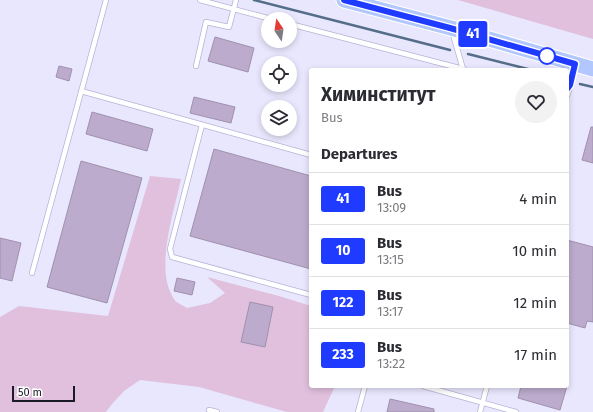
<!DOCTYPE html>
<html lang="en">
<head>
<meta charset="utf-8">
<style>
  body { margin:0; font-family:"Fira Sans",sans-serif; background:#f2f2f3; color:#2b2b33; height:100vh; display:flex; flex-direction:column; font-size:15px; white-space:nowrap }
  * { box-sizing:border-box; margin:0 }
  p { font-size:13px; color:#7c7c81 }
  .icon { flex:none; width:22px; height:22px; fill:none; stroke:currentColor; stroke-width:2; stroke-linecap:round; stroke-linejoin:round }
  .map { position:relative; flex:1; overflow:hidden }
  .details { position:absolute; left:309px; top:68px; width:260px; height:320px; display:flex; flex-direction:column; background:#fff; border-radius:4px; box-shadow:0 2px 6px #0003 }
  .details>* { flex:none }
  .badge { padding:0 8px; border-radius:3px; font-size:14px; line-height:26px }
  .needle { width:26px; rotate:347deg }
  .fabs { position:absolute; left:261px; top:12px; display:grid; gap:8px }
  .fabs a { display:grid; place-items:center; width:36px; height:36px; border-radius:50%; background:#fff; box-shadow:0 2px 6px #0003; font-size:20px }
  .scale { position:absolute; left:12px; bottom:10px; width:63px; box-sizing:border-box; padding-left:4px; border:2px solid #1b1a27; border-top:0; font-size:11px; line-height:14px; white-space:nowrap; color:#1b1a27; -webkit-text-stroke:3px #fff; paint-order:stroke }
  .map>.badge { position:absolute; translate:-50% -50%; box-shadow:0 0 0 2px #fff }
  h2 { padding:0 12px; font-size:15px; line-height:36px }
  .round { display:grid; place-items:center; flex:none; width:42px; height:42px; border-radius:21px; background:#f2f2f3 }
  .head { display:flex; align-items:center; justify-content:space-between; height:68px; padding:0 12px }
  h1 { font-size:19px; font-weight:700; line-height:30px }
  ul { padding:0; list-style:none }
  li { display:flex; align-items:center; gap:12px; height:52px; padding:0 12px; border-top:1px solid #e1e1e2 }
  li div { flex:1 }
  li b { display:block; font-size:15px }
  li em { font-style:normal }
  li .badge { min-width:44px; font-weight:700; text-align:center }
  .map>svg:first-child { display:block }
  .green { fill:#e1c0dd }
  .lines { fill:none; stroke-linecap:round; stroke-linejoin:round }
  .stream { stroke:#546d88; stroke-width:2.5 }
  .building { fill:#bcabcc; stroke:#a090af }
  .service-casing { stroke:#b6b3d6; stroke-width:6 }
  .primary-casing { stroke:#fff; stroke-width:17 }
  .service { stroke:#fff; stroke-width:4.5 }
  .primary { stroke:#b2c7fe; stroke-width:15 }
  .line-casing { stroke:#fff; stroke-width:9 }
  .line { stroke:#1f3bff; stroke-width:6 }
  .stop-dot { fill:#fff; stroke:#1f3bff; stroke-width:2 }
</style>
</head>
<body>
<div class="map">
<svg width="593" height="412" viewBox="0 0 593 412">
  <rect width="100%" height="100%" fill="#e8e7fd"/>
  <path class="green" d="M 458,0 L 593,0 L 593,39 Z
    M 150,176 L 181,179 C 174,212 154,269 174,299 C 176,303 183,305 187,308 L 210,303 L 225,293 L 207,277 L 279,296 L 311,306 L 311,386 L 335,386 L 323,412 L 287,412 L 199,387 L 140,380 L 124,391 L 112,404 L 106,412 L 0,412 L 0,317 L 19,306 L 108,316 Z"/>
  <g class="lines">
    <path class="stream" d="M 254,0 L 450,50
      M 468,54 L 532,70
      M 580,84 L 593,87"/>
  </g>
  <path class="building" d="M 215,37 L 254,48 L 248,72 L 208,61 Z
    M 59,66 L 72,69 L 69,81 L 56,77 Z
    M 194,97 L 235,107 L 231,123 L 190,113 Z
    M 92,112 L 153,129 L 147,151 L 86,134 Z
    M 591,127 L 593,127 L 593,163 L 582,160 Z
    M 214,149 L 311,176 L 311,269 L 190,236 Z
    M 81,161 L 142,178 L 107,303 L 47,287 Z
    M 0,238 L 21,243 L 12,281 L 0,278 Z
    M 567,240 L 593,247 L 593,322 L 587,321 L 585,328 L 567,323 Z
    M 177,278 L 195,282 L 192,295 L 174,291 Z
    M 250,302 L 273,307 L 265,347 L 241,342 Z
    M 521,386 L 567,386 L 560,410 L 518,398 Z
    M 390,399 L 434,409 L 434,412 L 387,412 Z"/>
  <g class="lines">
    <g class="service-casing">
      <path id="service" d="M 200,0 L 271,19
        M 290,24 L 463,69
        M 452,31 L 463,69 L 464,69
        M 196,66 L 206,22 L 229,27 L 236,0
        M 567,89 L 570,85 L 574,66
        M 81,91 L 311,155
        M 567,96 L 570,87
        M 202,125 L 170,249 L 172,257 L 311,295
        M 32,273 L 106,0
        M 423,386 L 516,412
        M 209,410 L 217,412
        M 358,412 L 365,386
        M 480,412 L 487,386"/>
    </g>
    <g class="primary-casing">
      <path id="primary" d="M 344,0 L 451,28 L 593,69"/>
    </g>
    <use href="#service" class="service"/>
    <use href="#primary" class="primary"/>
  </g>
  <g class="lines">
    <g class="line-casing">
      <path id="line" d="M 344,0 L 450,28 L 575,64 L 570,85 L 567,89"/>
    </g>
    <use href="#line" class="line"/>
  </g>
  <circle class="stop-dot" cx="547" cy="56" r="8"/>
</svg>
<div class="fabs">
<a><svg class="needle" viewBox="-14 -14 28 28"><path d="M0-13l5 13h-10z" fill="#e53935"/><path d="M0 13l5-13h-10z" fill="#7c7c81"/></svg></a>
<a><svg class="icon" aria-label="locate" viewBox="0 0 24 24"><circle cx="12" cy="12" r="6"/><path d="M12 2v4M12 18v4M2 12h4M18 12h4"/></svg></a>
<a><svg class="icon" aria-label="layers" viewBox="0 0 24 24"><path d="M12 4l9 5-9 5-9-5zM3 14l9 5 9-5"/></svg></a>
</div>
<div class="scale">50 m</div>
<b class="badge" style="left:473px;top:34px;background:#1f3bff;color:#fff">41</b>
<section class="details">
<div class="head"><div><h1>Химинститут</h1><p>Bus</p></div><a class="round"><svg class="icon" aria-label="heart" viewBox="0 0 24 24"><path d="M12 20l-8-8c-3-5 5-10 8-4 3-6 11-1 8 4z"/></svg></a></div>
<h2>Departures</h2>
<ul>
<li><span class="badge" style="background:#1f3bff;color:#fff">41</span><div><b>Bus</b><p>13:09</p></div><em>4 min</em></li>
<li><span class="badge" style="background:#1f3bff;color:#fff">10</span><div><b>Bus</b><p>13:15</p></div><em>10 min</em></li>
<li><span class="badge" style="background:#1f3bff;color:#fff">122</span><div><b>Bus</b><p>13:17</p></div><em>12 min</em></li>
<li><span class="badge" style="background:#1f3bff;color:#fff">233</span><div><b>Bus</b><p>13:22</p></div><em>17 min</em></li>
</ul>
</section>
</div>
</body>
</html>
